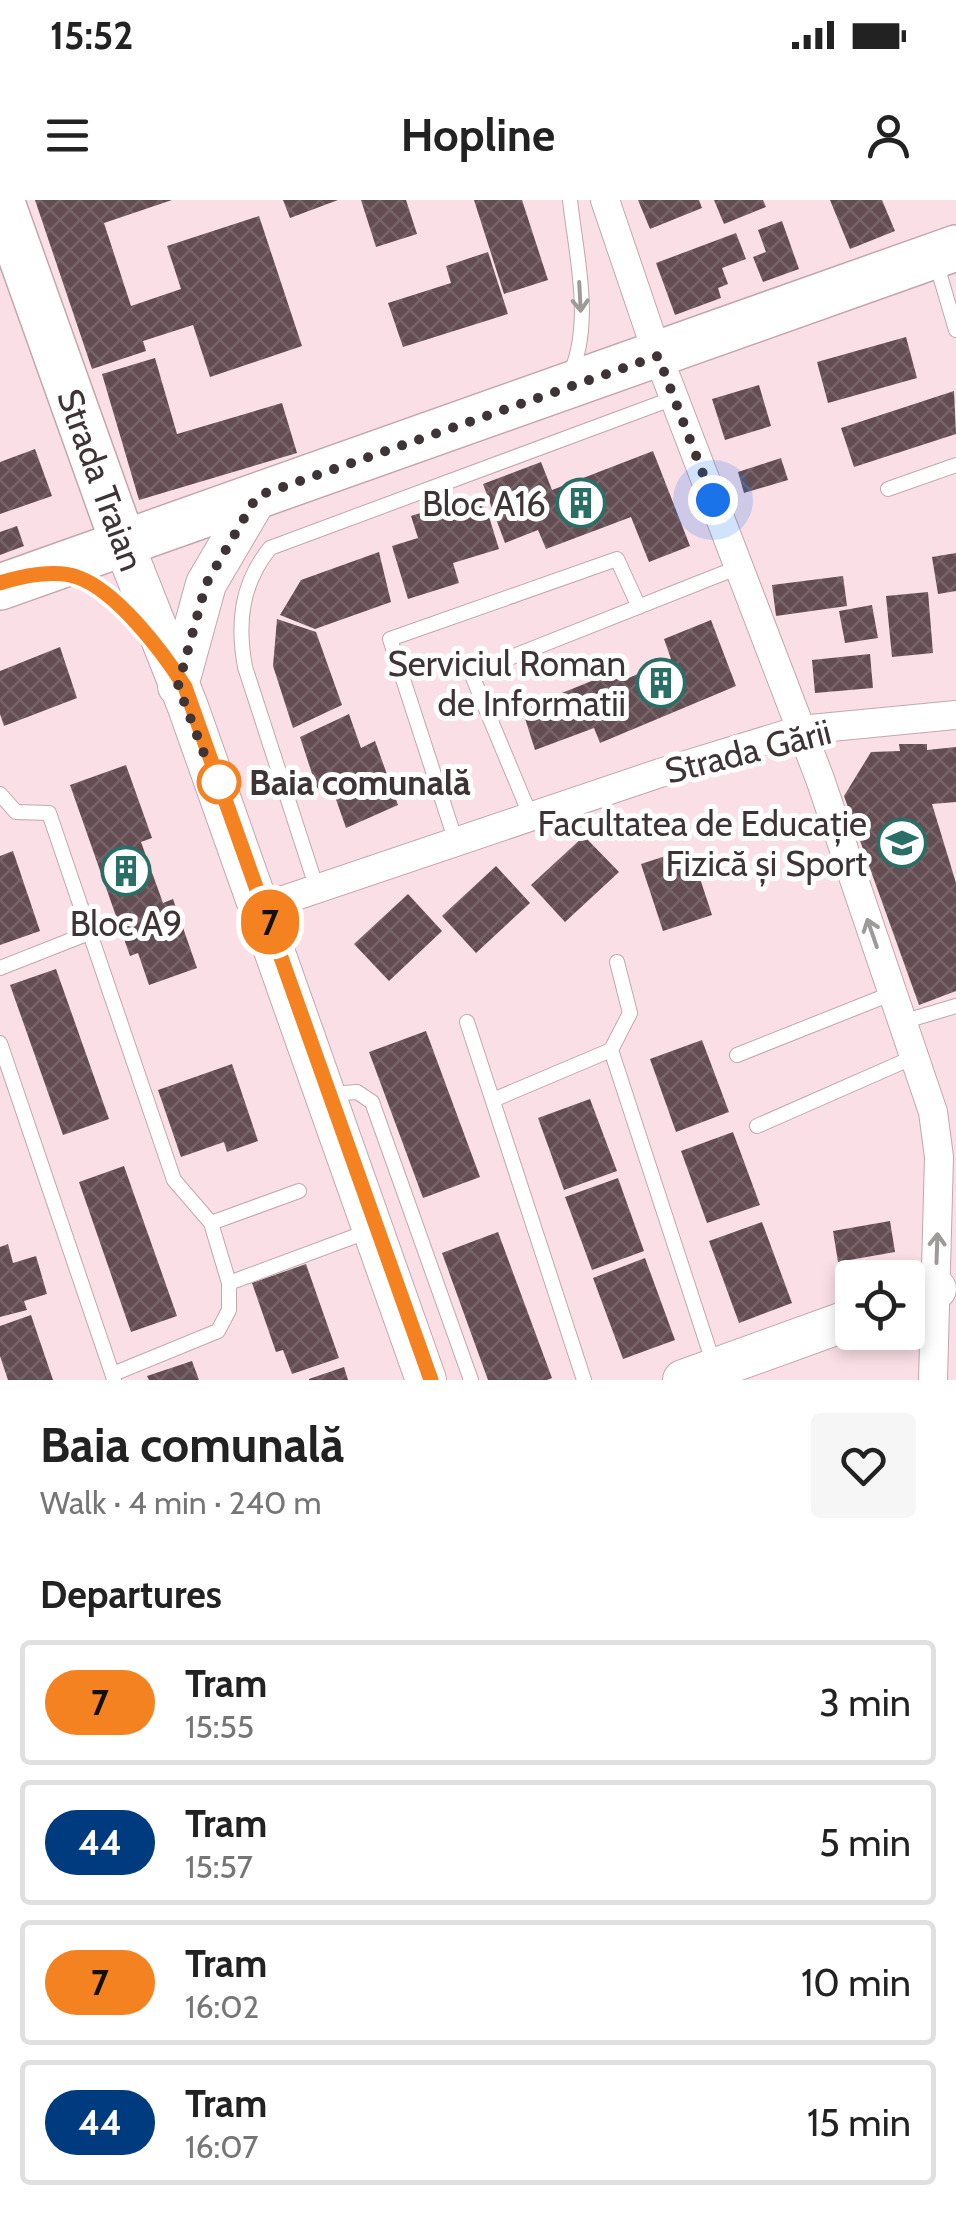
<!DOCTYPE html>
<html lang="en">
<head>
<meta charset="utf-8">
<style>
  body { margin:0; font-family:Cabin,sans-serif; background:#f6f6f6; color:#222; height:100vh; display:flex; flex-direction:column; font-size:38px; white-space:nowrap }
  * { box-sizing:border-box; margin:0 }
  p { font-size:32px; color:#767676 }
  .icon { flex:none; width:55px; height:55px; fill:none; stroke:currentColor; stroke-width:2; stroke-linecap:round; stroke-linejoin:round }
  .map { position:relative; height:1180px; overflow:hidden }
  .panel { display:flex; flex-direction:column; background:#fff; flex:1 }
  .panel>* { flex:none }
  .badge { padding:0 20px; border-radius:32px; font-size:35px; line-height:65px }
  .fabs { position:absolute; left:835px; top:1060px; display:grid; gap:20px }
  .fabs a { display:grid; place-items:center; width:90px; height:90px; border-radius:10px; background:#fff; box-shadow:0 5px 15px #0003; font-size:50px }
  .you { position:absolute; width:50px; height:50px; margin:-25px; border:8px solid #fff; border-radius:50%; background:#1a73e8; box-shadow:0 0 0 15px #1a73e833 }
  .map>.badge { position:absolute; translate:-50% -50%; box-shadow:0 0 0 5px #fff }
  h2 { padding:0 40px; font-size:38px; line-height:90px }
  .round { display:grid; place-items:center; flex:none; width:105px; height:105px; border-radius:10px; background:#f6f6f6 }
  .headline { display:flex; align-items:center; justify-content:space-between; height:170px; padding:0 40px }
  h1 { font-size:48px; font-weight:700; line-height:75px }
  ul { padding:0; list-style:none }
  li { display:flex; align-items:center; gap:30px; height:125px; margin:0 20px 15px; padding:0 20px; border:5px solid #e0e0e0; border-radius:10px }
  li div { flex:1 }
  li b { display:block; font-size:38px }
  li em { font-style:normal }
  li .badge { min-width:110px; font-weight:700; text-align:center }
  .status { display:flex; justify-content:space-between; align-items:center; height:70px; padding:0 50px; background:#fff; direction:ltr }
  .status svg { height:28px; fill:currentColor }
  header { display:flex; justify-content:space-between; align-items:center; height:130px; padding:0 40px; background:#fff; font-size:45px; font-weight:700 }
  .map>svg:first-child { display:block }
  .building { fill:url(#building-cross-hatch) }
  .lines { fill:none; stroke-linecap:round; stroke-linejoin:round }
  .lane-casing { stroke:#c2a7ad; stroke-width:16 }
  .street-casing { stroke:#c2a7ad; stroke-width:30 }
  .secondary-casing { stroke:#c2a7ad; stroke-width:42 }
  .primary-casing { stroke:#c2a7ad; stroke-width:48 }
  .lane { stroke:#fff; stroke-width:14 }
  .street { stroke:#fff; stroke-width:28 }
  .secondary { stroke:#fff; stroke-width:40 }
  .primary { stroke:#fff; stroke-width:45 }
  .tram { stroke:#857578; stroke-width:2.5 }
  .oneway { stroke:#9e9a9a }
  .line-casing { stroke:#fff; stroke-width:22 }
  .line { stroke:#f58220; stroke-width:15 }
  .walk { stroke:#3e3436; stroke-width:10; stroke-dasharray:0 18 }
  .stop-dot { fill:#fff; stroke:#f58220; stroke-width:5 }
  .labels { text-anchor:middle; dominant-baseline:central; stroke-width:10; stroke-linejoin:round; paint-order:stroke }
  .street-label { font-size:35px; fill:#3e3436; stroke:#fff }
  .poi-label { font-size:35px; fill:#3e3436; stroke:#fff; text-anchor:end }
  .stop-label { font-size:35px; font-weight:bold; fill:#3e3436; stroke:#fff; text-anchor:start }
</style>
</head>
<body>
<div class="status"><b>15:52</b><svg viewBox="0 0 49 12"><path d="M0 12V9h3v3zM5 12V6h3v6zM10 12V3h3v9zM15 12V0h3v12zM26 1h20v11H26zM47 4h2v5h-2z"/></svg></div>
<header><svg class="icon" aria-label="menu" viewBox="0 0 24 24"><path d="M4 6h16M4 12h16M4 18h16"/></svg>Hopline<svg class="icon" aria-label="person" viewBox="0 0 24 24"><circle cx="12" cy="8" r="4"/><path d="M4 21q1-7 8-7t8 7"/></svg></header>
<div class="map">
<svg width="956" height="1180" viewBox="0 0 956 1180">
  <defs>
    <pattern id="building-cross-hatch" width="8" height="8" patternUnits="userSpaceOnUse" patternTransform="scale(2.5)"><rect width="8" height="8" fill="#634c52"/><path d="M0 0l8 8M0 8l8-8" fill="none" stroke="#776469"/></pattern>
  </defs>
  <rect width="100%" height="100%" fill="#fbdfe6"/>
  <path class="building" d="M 35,0 L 172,0 L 104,23 L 131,106 L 181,89 L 167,46 L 259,16 L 302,146 L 210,177 L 193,125 L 143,141 L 146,151 L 92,169 Z
    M 283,0 L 338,0 L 290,18 Z
    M 361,0 L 406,0 L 417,34 L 376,47 Z
    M 474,0 L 522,0 L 548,80 L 504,94 Z
    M 638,0 L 699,0 L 702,8 L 650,29 Z
    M 714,0 L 763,0 L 766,7 L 724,24 Z
    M 830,0 L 882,0 L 895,31 L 850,49 Z
    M 782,21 L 799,69 L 763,82 L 753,57 L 766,52 L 758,30 Z
    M 736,33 L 746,59 L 722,68 L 728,84 L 718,88 L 721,98 L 675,115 L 656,63 Z
    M 488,52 L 508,114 L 403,147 L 388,103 L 451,83 L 446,66 Z
    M 906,137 L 917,178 L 828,203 L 817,162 Z
    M 155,158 L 177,234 L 282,203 L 297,253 L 139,300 L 102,174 Z
    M 759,185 L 771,226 L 725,240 L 712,199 Z
    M 954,191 L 956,234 L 854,267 L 841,228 Z
    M 35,249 L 52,296 L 0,314 L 0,262 Z
    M 653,251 L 690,346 L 649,362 L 631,317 L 546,349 L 538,330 L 505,343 L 483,284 L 541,262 L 552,290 Z
    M 781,258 L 788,280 L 744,293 L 738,272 Z
    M 482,294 L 499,349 L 453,363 L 459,383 L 408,399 L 392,346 L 418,338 L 411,316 Z
    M 17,326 L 24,346 L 0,355 L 0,332 Z
    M 379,352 L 391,402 L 315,429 L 280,415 L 301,380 Z
    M 956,353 L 956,391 L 938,394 L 932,357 Z
    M 843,376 L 847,406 L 776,416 L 772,385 Z
    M 928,392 L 933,453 L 892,457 L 886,396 Z
    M 872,405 L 878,438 L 845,443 L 839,411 Z
    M 277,419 L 316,432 L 342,505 L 293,528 L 273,466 Z
    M 711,420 L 736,486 L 600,543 L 594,528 L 535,550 L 522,509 L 619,470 L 622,481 L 671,459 L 664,439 Z
    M 60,447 L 77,498 L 4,526 L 0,514 L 0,471 Z
    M 870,454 L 873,488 L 815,493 L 812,460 Z
    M 349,514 L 361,548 L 375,541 L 398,605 L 346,628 L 331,585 L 318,592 L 300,537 Z
    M 899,544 L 927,544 L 927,550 L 956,547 L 956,602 L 932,604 L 956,683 L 956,791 L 919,805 L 844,596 L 871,552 L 900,551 Z
    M 126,565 L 152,638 L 141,642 L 163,703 L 173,699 L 197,768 L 149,785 L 138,753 L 130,756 L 70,585 Z
    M 584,636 L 619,672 L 565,722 L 531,685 Z
    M 690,648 L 712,715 L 663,731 L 641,664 Z
    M 13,651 L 40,731 L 0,745 L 0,656 Z
    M 496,666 L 530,703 L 476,753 L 442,716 Z
    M 408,694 L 442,731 L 389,781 L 354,744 Z
    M 56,769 L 109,919 L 63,935 L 10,785 Z
    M 426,831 L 480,977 L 423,998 L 369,852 Z
    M 702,840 L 729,912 L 676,932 L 650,859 Z
    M 232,864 L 258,941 L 227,952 L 224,942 L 181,957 L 158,890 Z
    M 590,899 L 617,971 L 564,990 L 538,918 Z
    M 733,932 L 760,1005 L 707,1023 L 681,951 Z
    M 124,966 L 177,1116 L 131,1132 L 79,982 Z
    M 618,978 L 644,1051 L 592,1070 L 565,997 Z
    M 890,1021 L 895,1052 L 838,1062 L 833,1031 Z
    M 762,1022 L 792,1103 L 739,1123 L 709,1041 Z
    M 498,1032 L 552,1178 L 547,1180 L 488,1180 L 442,1053 Z
    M 8,1044 L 13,1063 L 36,1056 L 47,1094 L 24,1101 L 27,1110 L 0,1117 L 0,1047 Z
    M 645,1058 L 675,1140 L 623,1159 L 593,1078 Z
    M 306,1064 L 339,1158 L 292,1174 L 283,1150 L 276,1152 L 252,1083 Z
    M 31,1115 L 53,1180 L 8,1180 L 0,1156 L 0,1126 Z
    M 192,1161 L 199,1180 L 149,1180 L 147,1176 Z
    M 344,1167 L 348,1180 L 309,1180 L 309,1179 Z"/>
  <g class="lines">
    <g class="lane-casing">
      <path id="lane" d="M 936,62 L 956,130
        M 569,177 C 594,124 576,56 570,0
        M 888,289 L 956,265
        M 0,594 L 16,612 L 49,613 L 174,980 L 211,1023 L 229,1083 L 229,1110 L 218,1131 L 113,1174
        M 531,617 L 471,473 L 739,367
        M 456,642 L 390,439 L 617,359 L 639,407
        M 317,689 L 245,467 C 237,423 241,384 270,348 L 674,198
        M 0,768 L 89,733
        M 467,822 L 584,1180
        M 902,822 L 956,806
        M 0,843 L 114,1179
        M 611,850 L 630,813 L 617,762
        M 737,855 L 893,793
        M 331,894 L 357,892 L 372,902 L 471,1180
        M 493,900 L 611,850 L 715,1168
        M 757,926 L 914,857
        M 211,1023 L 299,991
        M 229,1083 L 369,1031"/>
    </g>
    <g class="street-casing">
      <path id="street" d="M 605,0 L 658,156 L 820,579 L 933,912 L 939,957 L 933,1180
        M 260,708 L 660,573 L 800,530 L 956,515"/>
    </g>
    <g class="secondary-casing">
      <path id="secondary" d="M 124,345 L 188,507 L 426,1180
        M 178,486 L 206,384 L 257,297
        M 908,1099 L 936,1089
        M 683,1180 L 852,1119"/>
    </g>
    <g class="primary-casing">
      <path id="primary" d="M 1,0 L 124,345
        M 0,387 L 956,48"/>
    </g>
    <use href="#lane" class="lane"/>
    <use href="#street" class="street"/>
    <use href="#secondary" class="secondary"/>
    <use href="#primary" class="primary"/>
    <path class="tram" d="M 0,383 C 20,376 56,369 77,377 C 118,392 161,451 185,487 L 431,1180"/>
  </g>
  <defs><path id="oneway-shaft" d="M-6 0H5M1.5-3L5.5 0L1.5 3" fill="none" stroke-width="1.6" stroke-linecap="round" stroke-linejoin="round" transform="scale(2.5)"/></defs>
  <g class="oneway">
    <use href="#oneway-shaft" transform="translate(580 97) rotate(87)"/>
    <use href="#oneway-shaft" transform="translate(872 733) rotate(-109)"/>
    <use href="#oneway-shaft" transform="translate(937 1048) rotate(-88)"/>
  </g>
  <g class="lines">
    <g class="line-casing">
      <path id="line" d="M 0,383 C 21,376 56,369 77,377 C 116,390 163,452 185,487 L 431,1180"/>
    </g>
    <use href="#line" class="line"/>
    <path class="walk" d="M 219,582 L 215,582 L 178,486 L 206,384 L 257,296 L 658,156 L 713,300"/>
  </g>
  <defs>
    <g id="building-ring" transform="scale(2.5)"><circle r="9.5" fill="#fff" stroke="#296f65" stroke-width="1.5"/><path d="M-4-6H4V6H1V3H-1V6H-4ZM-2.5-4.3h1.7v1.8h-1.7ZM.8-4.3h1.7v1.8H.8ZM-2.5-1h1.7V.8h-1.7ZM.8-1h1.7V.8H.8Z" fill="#296f65"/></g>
    <g id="university-ring" transform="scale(2.5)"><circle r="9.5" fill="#fff" stroke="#296f65" stroke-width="1.5"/><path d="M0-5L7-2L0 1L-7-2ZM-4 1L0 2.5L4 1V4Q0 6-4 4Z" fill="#296f65"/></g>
  </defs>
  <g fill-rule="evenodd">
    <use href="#building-ring" x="581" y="303"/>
    <use href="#building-ring" x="661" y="483"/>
    <use href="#university-ring" x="902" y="643"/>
    <use href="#building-ring" x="126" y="671"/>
  </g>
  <circle class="stop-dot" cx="219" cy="582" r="20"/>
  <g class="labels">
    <g class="street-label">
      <text transform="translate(101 280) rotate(70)">Strada Traian</text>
      <text transform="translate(748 551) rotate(-14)">Strada Gării</text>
    </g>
    <g class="poi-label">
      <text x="546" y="303">Bloc A16</text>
      <text x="626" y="463">Serviciul Roman<tspan x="626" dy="40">de Informatii</tspan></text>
      <text x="867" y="623">Facultatea de Educație<tspan x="867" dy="40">Fizică și Sport</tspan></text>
      <text x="126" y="723" text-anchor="middle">Bloc A9</text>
    </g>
    <g class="stop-label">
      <text x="249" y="582">Baia comunală</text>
    </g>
  </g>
</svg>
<div class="fabs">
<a><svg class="icon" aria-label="locate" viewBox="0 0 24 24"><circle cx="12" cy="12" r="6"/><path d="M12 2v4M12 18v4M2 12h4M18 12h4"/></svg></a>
</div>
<div class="you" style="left:713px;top:300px"></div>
<b class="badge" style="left:270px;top:722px;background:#f58220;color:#111">7</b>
</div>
<section class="panel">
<div class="headline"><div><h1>Baia comunală</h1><p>Walk · 4 min · 240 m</p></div><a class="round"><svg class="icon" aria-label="heart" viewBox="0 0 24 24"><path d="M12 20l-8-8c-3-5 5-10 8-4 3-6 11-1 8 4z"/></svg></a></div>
<h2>Departures</h2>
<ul>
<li><span class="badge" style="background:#f58220;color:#111">7</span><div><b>Tram</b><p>15:55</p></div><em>3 min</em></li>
<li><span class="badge" style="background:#003b80;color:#fff">44</span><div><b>Tram</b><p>15:57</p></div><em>5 min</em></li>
<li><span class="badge" style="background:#f58220;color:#111">7</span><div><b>Tram</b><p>16:02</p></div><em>10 min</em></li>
<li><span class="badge" style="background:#003b80;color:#fff">44</span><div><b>Tram</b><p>16:07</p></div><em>15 min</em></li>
</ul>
</section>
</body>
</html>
